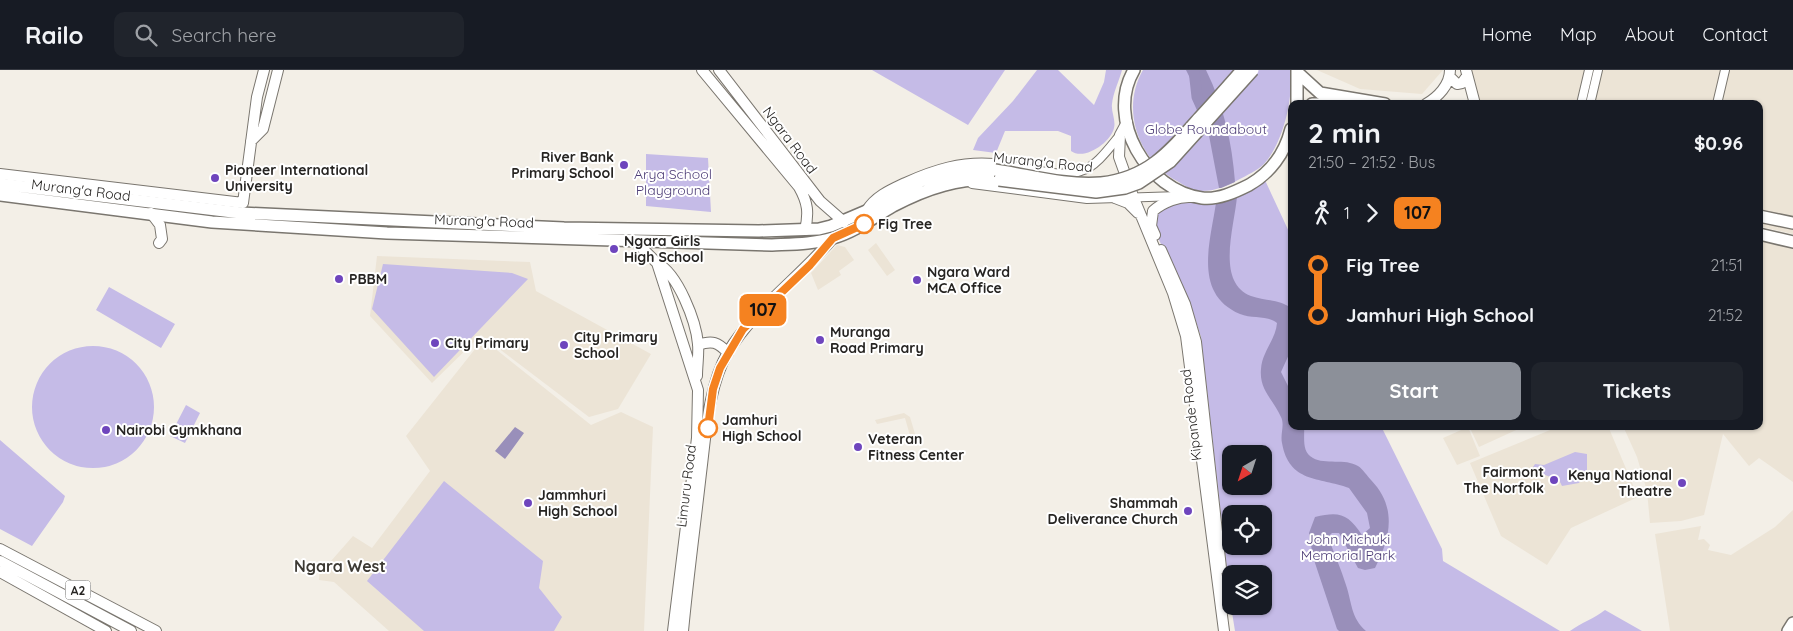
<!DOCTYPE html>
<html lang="en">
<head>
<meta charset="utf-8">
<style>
  body { margin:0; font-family:Quicksand,sans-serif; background:#20242c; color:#f1f3f6; height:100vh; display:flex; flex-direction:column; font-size:19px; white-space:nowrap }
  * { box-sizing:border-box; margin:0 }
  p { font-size:16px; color:#9ea1a6 }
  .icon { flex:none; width:28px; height:28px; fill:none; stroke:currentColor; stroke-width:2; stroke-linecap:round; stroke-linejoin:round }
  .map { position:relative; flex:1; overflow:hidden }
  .side { position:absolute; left:1288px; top:30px; width:475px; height:330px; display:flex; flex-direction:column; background:#171b24; border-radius:10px; box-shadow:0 1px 4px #0004 }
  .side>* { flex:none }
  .badge { padding:0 10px; border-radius:8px; font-size:18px; line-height:32px }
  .needle { width:32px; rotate:219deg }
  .tools { position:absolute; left:1222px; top:375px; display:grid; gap:10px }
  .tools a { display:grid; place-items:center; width:50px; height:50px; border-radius:10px; background:#171b24; box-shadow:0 1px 4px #0004; font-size:25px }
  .map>.badge { position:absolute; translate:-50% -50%; box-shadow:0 0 0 2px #fff }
  .legs { display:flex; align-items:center; gap:8px; height:55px; padding:0 20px; font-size:16px }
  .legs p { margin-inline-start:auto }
  .summary { display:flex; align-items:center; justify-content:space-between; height:85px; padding:0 20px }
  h1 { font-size:28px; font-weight:700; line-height:38px }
  .button { display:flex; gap:10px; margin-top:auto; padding:10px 20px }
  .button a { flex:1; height:58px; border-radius:10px; background:#8c9099; color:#fff; font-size:20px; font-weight:700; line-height:58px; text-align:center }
  .button a+a { background:#20242c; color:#f1f3f6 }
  ul { padding:0 20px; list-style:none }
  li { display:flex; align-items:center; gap:18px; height:50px; font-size:19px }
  li i { display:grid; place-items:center; width:8px; height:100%; margin:0 6px; background:currentColor }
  li i::after { content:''; width:12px; height:12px; margin:-6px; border:4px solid; border-radius:50%; background:#171b24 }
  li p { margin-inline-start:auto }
  li:first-child i { background:linear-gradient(#0000 50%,currentColor 0) }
  li:last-child i { background:linear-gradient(currentColor 50%,#0000 0) }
  header { display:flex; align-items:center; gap:30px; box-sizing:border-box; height:70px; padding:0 25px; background:#171b24; border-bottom:1px solid #363941 }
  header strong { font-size:24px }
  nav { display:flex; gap:28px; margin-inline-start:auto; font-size:18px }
  .search { width:350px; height:45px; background:#20242c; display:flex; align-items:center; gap:12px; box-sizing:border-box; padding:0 18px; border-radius:10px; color:#9ea1a6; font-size:19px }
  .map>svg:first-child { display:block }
  .built { fill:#ece4d6 }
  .green { fill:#c5bbe7; fill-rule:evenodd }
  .water { fill:#998fba }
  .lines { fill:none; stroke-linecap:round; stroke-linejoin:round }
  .river { stroke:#998fba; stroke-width:11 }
  .minor-casing { stroke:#7a766f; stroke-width:10 }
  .major-casing { stroke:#7a766f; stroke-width:12 }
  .highway-casing { stroke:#7a766f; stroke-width:14 }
  .minor { stroke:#fff; stroke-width:8 }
  .major { stroke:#fff; stroke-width:10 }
  .highway { stroke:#fff; stroke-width:11 }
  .highway-bridge-casing { stroke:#7a766f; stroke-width:14; stroke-linecap:butt }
  .highway-bridge { stroke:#fff; stroke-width:11 }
  .line-1-casing { stroke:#fff; stroke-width:11 }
  .line-1 { stroke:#f58220; stroke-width:8 }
  .poi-dot { fill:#6e45bd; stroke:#fff; stroke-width:2 }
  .stop-1-dot { fill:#fff; stroke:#f58220; stroke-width:2.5 }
  .labels { text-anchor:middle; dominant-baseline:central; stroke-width:4; stroke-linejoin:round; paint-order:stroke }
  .shield { fill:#fff; stroke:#676664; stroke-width:1 }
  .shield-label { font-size:12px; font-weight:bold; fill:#262422 }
  .park-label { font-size:14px; fill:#4e3e77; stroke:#fff }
  .street-label { font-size:14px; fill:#262422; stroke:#fff }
  .poi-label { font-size:14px; font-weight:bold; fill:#262422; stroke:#fff; text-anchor:start }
  .stop-label { font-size:14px; font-weight:bold; fill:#262422; stroke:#fff; text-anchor:start }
  .quarter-label { font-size:16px; font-weight:bold; fill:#3d3a34; stroke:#fff }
</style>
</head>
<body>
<header>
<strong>Railo</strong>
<div class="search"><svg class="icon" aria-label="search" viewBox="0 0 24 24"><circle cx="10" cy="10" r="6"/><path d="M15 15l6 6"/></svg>Search here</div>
<nav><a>Home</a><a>Map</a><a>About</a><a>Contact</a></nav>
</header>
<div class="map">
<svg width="1793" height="561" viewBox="0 0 1793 561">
  <rect width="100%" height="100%" fill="#f3efe7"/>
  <path class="built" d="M 1317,0 L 1443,0 L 1422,24 L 1360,19 Z
    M 1466,0 L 1793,0 L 1793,164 L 1759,156 L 1759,34 L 1479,34 Z
    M 1759,171 L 1793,179 L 1793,412 L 1759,388 L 1749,396 L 1723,364 L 1704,445 L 1681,451 L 1650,453 L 1647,421 L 1637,387 L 1623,356 L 1718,356 L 1720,358 L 1719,356 L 1759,356 Z
    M 876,173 L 895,200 L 887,206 L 868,180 Z
    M 837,175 L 845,177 L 854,190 L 839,201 L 841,205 L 818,220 L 811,203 Z
    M 377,186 L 530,192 L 536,221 L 651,284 L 618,339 L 589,347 L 481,265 L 432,313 L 370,246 Z
    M 483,269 L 591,355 L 621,342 L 653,357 L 644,561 L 389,561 L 334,512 L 319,510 L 320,495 L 331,491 L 353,466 L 372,478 L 430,401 L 406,366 Z
    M 904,343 L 910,347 L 918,374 L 913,376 L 905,348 L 877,354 L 875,350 Z
    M 1469,356 L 1525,356 L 1479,377 Z
    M 1560,356 L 1608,356 L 1638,427 L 1571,458 L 1547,495 L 1501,466 L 1470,393 Z
    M 1468,357 L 1480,386 L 1457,395 L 1443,368 Z
    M 1793,440 L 1793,547 L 1784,561 L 1670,561 L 1655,464 L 1701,456 L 1698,470 L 1704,469 L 1710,475 L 1708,480 L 1731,485 L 1775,457 Z"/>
  <path class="green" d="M 872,0 L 1005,0 L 968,55 Z
    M 1037,0 L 1058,0 L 1094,35 L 1104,12 L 1106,0 L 1122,0 C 1119,11 1113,23 1112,34 C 1111,42 1116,50 1114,58 C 1111,72 1085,91 1071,81 L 1071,66 L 1058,61 L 1005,61 L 996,83 L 973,80 L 978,68 L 1013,31 Z
    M 1143,0 L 1290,0 C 1294,27 1283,73 1264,94 C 1257,101 1247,105 1238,110 C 1227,116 1215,121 1202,121 C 1193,121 1185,116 1177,111 C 1139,90 1120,40 1143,0 Z
    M 646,84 L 708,88 L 711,142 L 646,136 Z
    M 1264,108 L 1291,166 L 1291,356 L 1381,356 L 1442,479 L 1443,491 L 1560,561 L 1235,561 L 1231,536 L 1264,536 L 1264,504 L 1231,504 L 1231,535 L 1201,267 L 1189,230 L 1154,160 L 1154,148 L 1161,134 L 1204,128 ZM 1231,384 L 1264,384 L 1264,416 L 1231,416 ZM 1231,444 L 1264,444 L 1264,476 L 1231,476 Z
    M 383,194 L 512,203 L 528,209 L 434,307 L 372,239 Z
    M 109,217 L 175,254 L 161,278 L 96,240 Z
    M32 337a61 61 0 1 1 122 0a61 61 0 1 1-122 0Z
    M 186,335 L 200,343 L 185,373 L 170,366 Z
    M 0,370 L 65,426 L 63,432 L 32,476 L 0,459 Z
    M 1575,382 L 1587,384 L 1587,400 L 1579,413 L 1562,416 L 1559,410 L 1531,400 L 1535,394 L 1544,395 Z
    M 444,411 L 543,491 L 539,518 L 562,547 L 554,561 L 424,561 L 367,511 Z
    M 1605,540 L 1642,561 L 1570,561 C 1582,552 1594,549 1605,540 Z"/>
  <path class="water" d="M 1186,0 L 1206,0 C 1224,37 1232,72 1235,112 L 1221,118 L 1219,118 L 1203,34 Z
    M 1237,126 C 1235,155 1215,212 1251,226 C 1264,231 1279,229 1291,238 L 1291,280 L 1281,302 L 1291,322 L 1291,356 L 1304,356 C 1305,367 1301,382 1313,388 C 1325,395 1345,388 1358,396 C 1363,399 1367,406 1371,410 C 1397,437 1391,467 1375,498 L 1365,500 L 1358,498 L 1339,463 L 1332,463 L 1328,467 C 1334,483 1341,499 1346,515 C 1352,533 1351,548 1366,561 L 1339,561 L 1337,559 L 1313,487 L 1309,463 L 1315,447 C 1340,441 1348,444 1362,465 L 1370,458 L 1367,443 L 1349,418 C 1319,407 1289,413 1282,373 C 1280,364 1285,355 1281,347 C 1273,329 1259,320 1261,299 C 1262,282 1276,269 1277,253 C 1267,245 1252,249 1240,244 C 1193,224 1210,173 1216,133 Z
    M 515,357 L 524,363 L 505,389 L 495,381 Z"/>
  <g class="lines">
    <path class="river" d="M 1194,0 L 1197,27 L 1207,49"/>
    <g class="minor-casing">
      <path id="minor" d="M 1581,34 L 1589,0
        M 1590,34 L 1598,0
        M 1717,34 L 1725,0
        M 972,114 L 1087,129 L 1179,126
        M 866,140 C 874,126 890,119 905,112 C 934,99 962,90 994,93 C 1018,95 1059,109 1081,101 C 1096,97 1110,77 1120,65"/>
    </g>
    <g class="major-casing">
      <path id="major" d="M 702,0 L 799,117 C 808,133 809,143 805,160
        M 719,0 L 820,131 L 844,152
        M 1466,0 L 1475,34
        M 1450,7 L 1457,14 L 1462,13 L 1467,6
        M 1426,34 C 1438,27 1450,15 1450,0
        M 1127,52 L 1120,65 L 1119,87 L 1133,126 L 1173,223 L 1186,266 L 1224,561
        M 251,71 L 263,59 L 278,0
        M 0,104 L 243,133 L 257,27 L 264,0
        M 1115,128 L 1128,133 L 1138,143
        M 151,143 L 160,155 L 162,169 L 159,173
        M 1155,165 L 1151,156 L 1153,141 C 1163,132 1179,126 1192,127
        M 635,171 L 657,193 L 698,320 L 697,368 L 673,561
        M 1161,180 L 1185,234 L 1196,272 L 1221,498
        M 657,193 C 678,204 696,251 698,274 C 699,284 697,295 697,306
        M 698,275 C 712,270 718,272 728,283
        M 0,479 L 156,561
        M 0,491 L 131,561
        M 0,502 L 106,561
        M 683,561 C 688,508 695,456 701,403 C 706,364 708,317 728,282 C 754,239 800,207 833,168"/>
    </g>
    <g class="highway-casing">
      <path id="highway" d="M 1134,0 C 1105,49 1147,121 1202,128 C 1218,130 1235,122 1249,115 C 1270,103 1285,83 1291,59
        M 1297,2 L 1320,23 L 1385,34
        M 1297,34 L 1297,0
        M 1312,34 L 1331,34
        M 0,114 L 241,143 L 564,158 L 759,161 L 819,159 L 831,156 L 871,139 L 921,111 L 953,102 L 995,100
        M 0,125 L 212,152 L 387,163 L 772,175 C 792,174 814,174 833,168 C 855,162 874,147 893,136 C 927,118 960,107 999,110
        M 1759,146 L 1793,153
        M 1759,164 L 1793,172
        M 1788,561 L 1793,553"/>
    </g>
    <use href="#minor" class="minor"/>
    <use href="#major" class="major"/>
    <use href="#highway" class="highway"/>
    <g class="highway-bridge-casing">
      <path id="highway-bridge" d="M 995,100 C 1029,105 1066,116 1101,113 C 1148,108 1170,81 1199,48 C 1214,32 1228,16 1242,0
        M 999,110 L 1096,122 L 1125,118 L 1139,113 L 1170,92 L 1253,0"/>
    </g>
    <use href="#highway-bridge" class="highway-bridge"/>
  </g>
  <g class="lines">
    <g class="line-1-casing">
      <path id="line-1" d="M 708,358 L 713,319 L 720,298 L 743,259 L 810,195 L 833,168 L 864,154"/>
    </g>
    <use href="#line-1" class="line-1"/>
  </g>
  <g class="poi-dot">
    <circle cx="624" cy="95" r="5"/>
    <circle cx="215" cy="108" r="5"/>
    <circle cx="614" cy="179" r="5"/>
    <circle cx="339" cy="209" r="5"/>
    <circle cx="917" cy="210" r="5"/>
    <circle cx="820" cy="270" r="5"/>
    <circle cx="435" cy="273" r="5"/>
    <circle cx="564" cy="275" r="5"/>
    <circle cx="106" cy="360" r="5"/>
    <circle cx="858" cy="377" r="5"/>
    <circle cx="1554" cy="410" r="5"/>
    <circle cx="1682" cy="413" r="5"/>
    <circle cx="528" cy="433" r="5"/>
    <circle cx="1188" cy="441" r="5"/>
  </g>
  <g class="stop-1-dot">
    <circle cx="864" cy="154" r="9"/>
    <circle cx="708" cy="358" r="9"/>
  </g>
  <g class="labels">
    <rect class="shield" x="65.5" y="510.5" width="25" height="19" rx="4"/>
    <g class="shield-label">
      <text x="78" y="520">A2</text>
    </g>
    <g class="park-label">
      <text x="1206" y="59">Globe Roundabout</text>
      <text x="673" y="104">Arya School<tspan x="673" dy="16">Playground</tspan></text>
      <text x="1348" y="469">John Michuki<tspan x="1348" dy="16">Memorial Park</tspan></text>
    </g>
    <g class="street-label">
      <text transform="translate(790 70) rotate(53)">Ngara Road</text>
      <text transform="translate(1043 92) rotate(6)">Murang'a Road</text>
      <text transform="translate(81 120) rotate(7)">Murang'a Road</text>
      <text transform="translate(484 151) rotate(2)">Murang'a Road</text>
      <text transform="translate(1191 345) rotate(-97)">Kipande Road</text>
      <text transform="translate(686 416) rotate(-83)">Limuru Road</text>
    </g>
    <g class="poi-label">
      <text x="614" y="87" text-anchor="end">River Bank<tspan x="614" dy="16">Primary School</tspan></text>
      <text x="225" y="100">Pioneer International<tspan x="225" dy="16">University</tspan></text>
      <text x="624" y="171">Ngara Girls<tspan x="624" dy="16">High School</tspan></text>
      <text x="927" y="202">Ngara Ward<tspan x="927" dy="16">MCA Office</tspan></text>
      <text x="349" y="209">PBBM</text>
      <text x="830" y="262">Muranga<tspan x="830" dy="16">Road Primary</tspan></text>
      <text x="574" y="267">City Primary<tspan x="574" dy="16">School</tspan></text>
      <text x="445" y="273">City Primary</text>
      <text x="116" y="360">Nairobi Gymkhana</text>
      <text x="868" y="369">Veteran<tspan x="868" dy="16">Fitness Center</tspan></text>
      <text x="1544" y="402" text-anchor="end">Fairmont<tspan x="1544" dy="16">The Norfolk</tspan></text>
      <text x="1672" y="405" text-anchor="end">Kenya National<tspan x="1672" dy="16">Theatre</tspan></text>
      <text x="538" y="425">Jammhuri<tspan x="538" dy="16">High School</tspan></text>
      <text x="1178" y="433" text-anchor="end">Shammah<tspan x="1178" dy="16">Deliverance Church</tspan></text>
    </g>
    <g class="stop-label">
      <text x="878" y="154">Fig Tree</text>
      <text x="722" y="350">Jamhuri<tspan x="722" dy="16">High School</tspan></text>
    </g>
    <g class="quarter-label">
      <text x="340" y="496">Ngara West</text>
    </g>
  </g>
</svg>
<div class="tools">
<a><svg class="needle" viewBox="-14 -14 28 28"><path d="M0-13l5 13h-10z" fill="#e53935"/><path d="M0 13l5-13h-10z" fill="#9ea1a6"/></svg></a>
<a><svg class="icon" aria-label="locate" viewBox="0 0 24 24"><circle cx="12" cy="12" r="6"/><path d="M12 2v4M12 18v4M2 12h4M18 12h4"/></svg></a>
<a><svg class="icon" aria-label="layers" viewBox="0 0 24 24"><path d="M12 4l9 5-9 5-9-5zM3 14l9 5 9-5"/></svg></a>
</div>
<b class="badge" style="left:763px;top:240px;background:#f58220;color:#111">107</b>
<section class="side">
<div class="summary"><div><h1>2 min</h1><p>21:50 – 21:52 · Bus</p></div><b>$0.96</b></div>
<div class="legs"><svg class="icon" aria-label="walk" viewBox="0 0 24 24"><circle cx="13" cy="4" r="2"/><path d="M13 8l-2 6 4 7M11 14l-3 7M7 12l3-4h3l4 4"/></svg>1<svg class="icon" aria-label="forward" viewBox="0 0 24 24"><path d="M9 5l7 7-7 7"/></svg><b class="badge" style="background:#f58220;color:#111">107</b></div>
<ul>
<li><i style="color:#f58220"></i><b>Fig Tree</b><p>21:51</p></li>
<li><i style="color:#f58220"></i><b>Jamhuri High School</b><p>21:52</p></li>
</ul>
<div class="button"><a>Start</a><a>Tickets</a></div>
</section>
</div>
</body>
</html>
